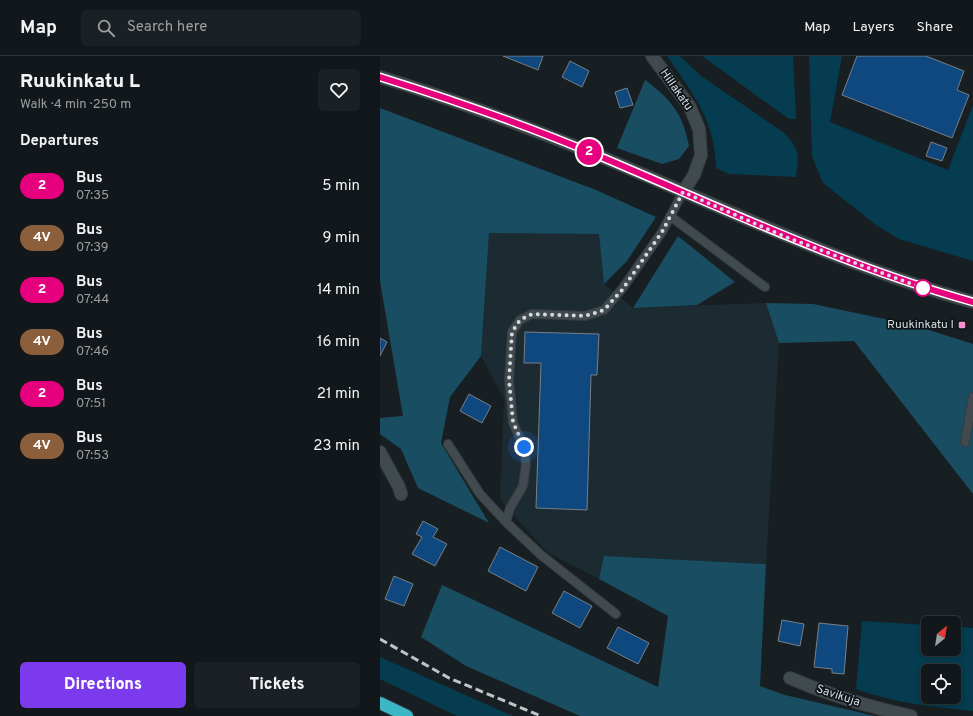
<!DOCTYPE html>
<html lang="en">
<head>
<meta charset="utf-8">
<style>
  body { margin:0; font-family:Overpass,sans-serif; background:#1a2023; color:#f1f3f6; height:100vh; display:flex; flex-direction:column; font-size:15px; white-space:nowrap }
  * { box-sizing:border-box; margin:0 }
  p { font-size:13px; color:#9c9fa2 }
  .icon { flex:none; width:22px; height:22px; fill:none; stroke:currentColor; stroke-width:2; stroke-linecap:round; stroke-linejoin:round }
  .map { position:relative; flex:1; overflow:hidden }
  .sheet { display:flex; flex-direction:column; background:#11171a; width:380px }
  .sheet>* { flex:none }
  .badge { padding:0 8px; border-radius:13px; font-size:14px; line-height:26px }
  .needle { width:26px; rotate:30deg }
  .controls { position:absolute; left:541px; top:560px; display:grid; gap:8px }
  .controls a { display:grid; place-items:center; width:40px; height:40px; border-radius:6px; background:#11171a; box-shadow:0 2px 6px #0003,0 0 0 1px #303639; font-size:20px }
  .you { position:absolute; width:20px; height:20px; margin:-10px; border:3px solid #fff; border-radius:50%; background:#1a73e8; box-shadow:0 0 0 6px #1a73e833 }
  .map>.badge { position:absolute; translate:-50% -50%; box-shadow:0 0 0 2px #fff }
  h2 { padding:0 20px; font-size:15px; line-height:36px }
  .round { display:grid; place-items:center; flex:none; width:42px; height:42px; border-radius:6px; background:#1a2023 }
  .summary { display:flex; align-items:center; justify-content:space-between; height:68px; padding:0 20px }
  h1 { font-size:19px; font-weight:800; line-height:30px }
  .cta { display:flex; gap:8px; margin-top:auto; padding:8px 20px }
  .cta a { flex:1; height:46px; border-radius:6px; background:#7c3aed; color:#fff; font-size:16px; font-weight:800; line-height:46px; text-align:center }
  .cta a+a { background:#1a2023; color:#f1f3f6 }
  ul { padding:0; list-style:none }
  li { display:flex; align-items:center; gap:12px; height:52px; padding:0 20px }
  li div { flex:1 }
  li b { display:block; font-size:15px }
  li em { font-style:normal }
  li .badge { min-width:44px; font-weight:700; text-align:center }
  header { display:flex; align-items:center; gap:24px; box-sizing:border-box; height:56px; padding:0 20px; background:#11171a; border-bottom:1px solid #303639 }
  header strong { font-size:19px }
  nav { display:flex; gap:22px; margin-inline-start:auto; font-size:14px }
  .search { width:280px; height:36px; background:#1a2023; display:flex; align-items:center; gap:10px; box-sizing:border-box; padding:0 14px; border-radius:6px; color:#9c9fa2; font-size:15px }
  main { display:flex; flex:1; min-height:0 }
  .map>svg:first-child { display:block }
  .built { fill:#1c2b32 }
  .green { fill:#053c50; fill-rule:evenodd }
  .forest { fill:#194d62 }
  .building { fill:#0e487e; stroke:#787f87 }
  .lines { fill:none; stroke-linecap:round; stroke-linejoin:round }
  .lane-casing { stroke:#353b3f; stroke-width:10 }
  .street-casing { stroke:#353b3f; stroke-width:14 }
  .secondary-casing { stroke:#353b3f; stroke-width:14 }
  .highway-casing { stroke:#353b3f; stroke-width:14 }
  .lane { stroke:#414b4f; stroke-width:8 }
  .street { stroke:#414b4f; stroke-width:12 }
  .secondary { stroke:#414b4f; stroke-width:12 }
  .highway { stroke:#3cb7c5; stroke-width:12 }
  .rail { stroke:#bfc5c7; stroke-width:3; stroke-dasharray:8 4; stroke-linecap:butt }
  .line-casing { stroke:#fff; stroke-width:9 }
  .line { stroke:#e6007e; stroke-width:6 }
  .walk { stroke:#d5dbdd; stroke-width:4; stroke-dasharray:0 7.2 }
  .stop-dot { fill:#fff; stroke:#e6007e; stroke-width:2 }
  .poi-dot { fill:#f690d0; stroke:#0e161a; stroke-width:1.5 }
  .labels { text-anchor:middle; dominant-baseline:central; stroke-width:3.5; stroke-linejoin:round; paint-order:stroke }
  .street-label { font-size:12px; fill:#d5dbdd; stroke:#0e161a }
  .poi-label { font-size:12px; fill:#d5dbdd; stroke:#0e161a; text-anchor:end }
</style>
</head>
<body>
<header>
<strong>Map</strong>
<div class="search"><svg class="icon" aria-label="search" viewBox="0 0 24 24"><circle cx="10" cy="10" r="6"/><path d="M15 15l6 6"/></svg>Search here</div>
<nav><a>Map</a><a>Layers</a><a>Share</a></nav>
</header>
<main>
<section class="sheet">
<div class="summary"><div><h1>Ruukinkatu L</h1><p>Walk · 4 min · 250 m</p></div><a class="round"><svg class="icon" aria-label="heart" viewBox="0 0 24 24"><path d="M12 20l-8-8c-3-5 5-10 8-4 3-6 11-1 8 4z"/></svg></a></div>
<h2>Departures</h2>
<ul>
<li><span class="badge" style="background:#e6007e;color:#fff">2</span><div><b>Bus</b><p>07:35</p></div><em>5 min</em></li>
<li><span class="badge" style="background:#8b5e3c;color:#fff">4V</span><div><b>Bus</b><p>07:39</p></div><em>9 min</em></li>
<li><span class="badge" style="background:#e6007e;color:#fff">2</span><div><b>Bus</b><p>07:44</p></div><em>14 min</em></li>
<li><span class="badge" style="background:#8b5e3c;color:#fff">4V</span><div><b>Bus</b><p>07:46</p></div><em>16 min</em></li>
<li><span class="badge" style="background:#e6007e;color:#fff">2</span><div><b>Bus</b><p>07:51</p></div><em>21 min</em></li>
<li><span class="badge" style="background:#8b5e3c;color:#fff">4V</span><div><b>Bus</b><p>07:53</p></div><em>23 min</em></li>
</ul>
<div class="cta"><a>Directions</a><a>Tickets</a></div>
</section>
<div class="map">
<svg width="593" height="660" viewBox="0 0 593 660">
  <rect width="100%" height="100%" fill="#171f23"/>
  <path class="built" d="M 109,177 L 219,178 L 224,228 L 253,252 L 386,247 L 399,287 L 386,508 L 224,500 L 219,523 L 167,496 L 120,444 L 124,343 L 101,300 Z"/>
  <path class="green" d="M 287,0 L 300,0 L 321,20 L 403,76 C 420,93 419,98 416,121 L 349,118 L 336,112 C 335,64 313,38 287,0 Z
    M 322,0 L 413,0 L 416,63 L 409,63 Z
    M 429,0 L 462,0 L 450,66 L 568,114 L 593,49 L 593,205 L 519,183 L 496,169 L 443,127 L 432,100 Z
    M 482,565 L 548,569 L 548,593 L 574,593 L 574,570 L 593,572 L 593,655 C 553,651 514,647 476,633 ZM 548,615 L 574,615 L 574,641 L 548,641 Z
    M 0,601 L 133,660 L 77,660 L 0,623 Z"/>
  <path class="forest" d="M 265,24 C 291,43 303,58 309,90 L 299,103 L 282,108 L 237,92 Z
    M 0,52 L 216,134 L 276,161 L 247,205 L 224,228 L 219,178 L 109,177 L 101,300 L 70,341 L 61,387 L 109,467 L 38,432 L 21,393 L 0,378 L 0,362 L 23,360 L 0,225 Z
    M 298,180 L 355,226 L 317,249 L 253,252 Z
    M 386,247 L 433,248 L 533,269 L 593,288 L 593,438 L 474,285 L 399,287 Z
    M 224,500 L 386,508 L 380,630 L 405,639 L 495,660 L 200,660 L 86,610 L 41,581 L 62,529 L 278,631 L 288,560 L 219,523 Z"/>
  <path class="building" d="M 123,0 L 163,0 L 158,14 Z
    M 477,0 L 546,0 L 584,15 L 577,34 L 589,39 L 572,82 L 462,39 Z
    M 190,5 L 209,15 L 202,31 L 182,21 Z
    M 247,32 L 253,49 L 240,52 L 235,36 Z
    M 551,86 L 567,92 L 562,105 L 546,100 Z
    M 145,276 L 219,278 L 217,319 L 211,319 L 207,454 L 156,452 L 161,307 L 144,307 Z
    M 0,282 L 7,286 L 0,300 Z
    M 89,338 L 111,350 L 102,367 L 80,355 Z
    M 43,465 L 58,473 L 53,481 L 67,488 L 55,510 L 32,498 L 42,481 L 36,478 Z
    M 120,491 L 158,511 L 146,535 L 108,515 Z
    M 14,520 L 33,528 L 24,550 L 5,543 Z
    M 184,535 L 212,550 L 200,572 L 172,557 Z
    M 402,564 L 424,568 L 420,590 L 398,585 Z
    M 439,567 L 468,570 L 464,618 L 452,617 L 452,613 L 434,611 Z
    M 238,571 L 269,587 L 258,608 L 227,592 Z"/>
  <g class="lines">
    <g class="lane-casing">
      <path id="lane" d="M 290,160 L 385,231
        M 585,386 L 593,341
        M 68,388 L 100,438 L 126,466
        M 236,558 L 161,499 L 126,466 L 130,452 L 143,430 L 146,408 L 144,391 L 133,367 L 129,324 L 132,276 L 140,264 L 152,258 L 205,260 L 224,254 L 242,233 L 282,176 L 303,136"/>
    </g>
    <g class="street-casing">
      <path id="street" d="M 272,0 L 310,51 L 319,73 L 321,99 L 314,119 L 303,136
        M 0,396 L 19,431 L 21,438
        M 410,622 C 449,639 489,651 531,660"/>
    </g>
    <g class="secondary-casing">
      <path id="secondary" d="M 0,21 C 70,42 139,68 207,95 C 335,147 459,209 593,246"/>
    </g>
    <g class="highway-casing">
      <path id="highway" d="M 0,647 L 27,660"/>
    </g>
    <use href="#lane" class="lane"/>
    <use href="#street" class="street"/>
    <use href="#secondary" class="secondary"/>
    <use href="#highway" class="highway"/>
    <path class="rail" d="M 0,583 L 69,622 L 161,660"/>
  </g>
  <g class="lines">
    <g class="line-casing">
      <path id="line" d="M 0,21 C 74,44 148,70 219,100 C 342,152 464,210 593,246"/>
    </g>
    <use href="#line" class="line"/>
    <path class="walk" d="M 144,391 L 133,366 L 129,324 L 132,276 L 140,264 L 152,258 L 205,260 L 224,254 L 242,234 L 282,176 L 303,136 L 408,182 L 543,232"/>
  </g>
  <circle class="stop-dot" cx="543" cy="232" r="8"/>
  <rect class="poi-dot" x="578" y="265" width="8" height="8" rx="2"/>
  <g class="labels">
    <g class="street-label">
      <text transform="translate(296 34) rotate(55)">Hillakatu</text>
      <text transform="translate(458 640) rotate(18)">Savikuja</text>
    </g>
    <g class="poi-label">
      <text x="574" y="269">Ruukinkatu I</text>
    </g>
  </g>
</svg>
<div class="controls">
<a><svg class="needle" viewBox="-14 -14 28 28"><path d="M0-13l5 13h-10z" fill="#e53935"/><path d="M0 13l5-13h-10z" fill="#9c9fa2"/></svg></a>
<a><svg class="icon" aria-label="locate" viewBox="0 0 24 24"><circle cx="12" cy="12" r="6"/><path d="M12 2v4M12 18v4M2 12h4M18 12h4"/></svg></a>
</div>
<div class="you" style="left:144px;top:391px"></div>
<b class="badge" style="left:209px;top:96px;background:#e6007e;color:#fff">2</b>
</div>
</main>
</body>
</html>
